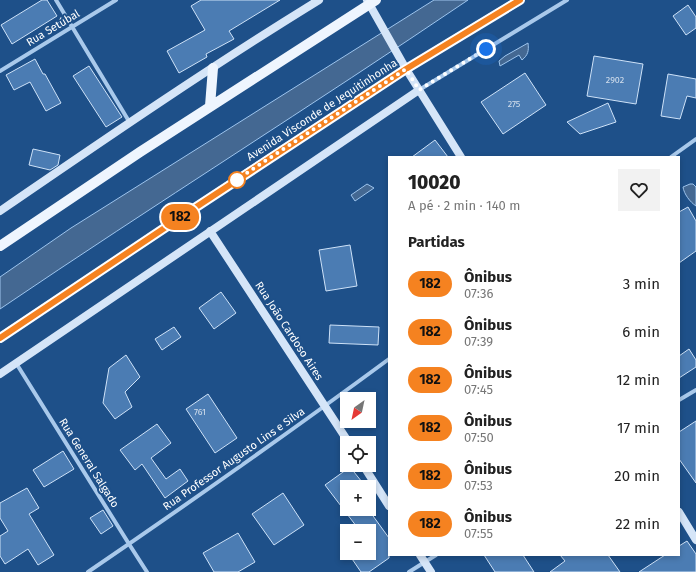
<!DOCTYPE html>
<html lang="pt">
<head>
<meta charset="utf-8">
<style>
  body { margin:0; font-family:"Fira Sans",sans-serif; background:#f2f2f2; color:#222; height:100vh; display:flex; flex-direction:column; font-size:15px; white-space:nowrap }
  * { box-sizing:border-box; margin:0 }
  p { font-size:13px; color:#767676 }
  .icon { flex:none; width:22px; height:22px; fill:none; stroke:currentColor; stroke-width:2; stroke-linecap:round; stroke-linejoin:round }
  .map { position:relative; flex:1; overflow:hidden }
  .side { position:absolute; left:388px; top:156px; width:292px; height:400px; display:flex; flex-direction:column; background:#fff; border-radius:0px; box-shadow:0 2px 6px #0003 }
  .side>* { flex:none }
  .badge { padding:0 8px; border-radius:13px; font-size:14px; line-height:26px }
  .needle { width:26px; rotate:213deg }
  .fabs { position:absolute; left:340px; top:392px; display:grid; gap:8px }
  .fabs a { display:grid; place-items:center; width:36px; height:36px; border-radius:0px; background:#fff; box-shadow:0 2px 6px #0003; font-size:20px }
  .you { position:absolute; width:20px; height:20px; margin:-10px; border:3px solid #fff; border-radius:50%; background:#1a73e8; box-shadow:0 0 0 6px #1a73e833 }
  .map>.badge { position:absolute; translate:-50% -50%; box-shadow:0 0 0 2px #fff }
  h2 { padding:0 20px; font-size:15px; line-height:36px }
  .round { display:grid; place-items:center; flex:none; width:42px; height:42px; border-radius:0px; background:#f2f2f2 }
  .head { display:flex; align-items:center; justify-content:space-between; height:68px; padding:0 20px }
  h1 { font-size:19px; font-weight:800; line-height:30px }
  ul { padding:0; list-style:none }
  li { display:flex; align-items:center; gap:12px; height:48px; padding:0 20px }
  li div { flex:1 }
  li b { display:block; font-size:15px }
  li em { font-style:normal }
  li .badge { min-width:44px; font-weight:700; text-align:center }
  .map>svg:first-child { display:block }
  .water { fill:#446892; stroke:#9dc4ed }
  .building { fill:#4b7cb3; stroke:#cee2f8 }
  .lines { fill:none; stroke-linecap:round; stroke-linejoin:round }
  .street { stroke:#a9c9eb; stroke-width:4 }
  .secondary { stroke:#d5e5f8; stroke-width:8 }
  .primary { stroke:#eef5fe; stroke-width:10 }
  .line-casing { stroke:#fff; stroke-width:9 }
  .line { stroke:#f58220; stroke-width:6 }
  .walk { stroke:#fff; stroke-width:4; stroke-dasharray:0 7.2 }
  .stop-dot { fill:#fff; stroke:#f58220; stroke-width:2 }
  .labels { text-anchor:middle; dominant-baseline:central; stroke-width:4; stroke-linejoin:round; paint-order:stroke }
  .number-label { font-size:9px; fill:#d2deec }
  .street-label { font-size:11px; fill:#fff; stroke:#1e5089 }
</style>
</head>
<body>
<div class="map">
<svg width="696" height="572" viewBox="0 0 696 572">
  <rect width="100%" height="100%" fill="#1e5089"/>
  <path class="water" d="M 434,0 L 468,0 C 313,105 155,204 0,309 L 0,277 L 71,228 Z
    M 528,43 C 529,51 528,55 522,60 L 519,55 L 500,66 L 499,61 L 505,56 Z
    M 367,184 L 374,188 L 355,201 L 351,195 Z
    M 690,184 L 693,184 L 696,187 L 696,206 C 690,202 684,194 683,187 Z"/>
  <path class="building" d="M 42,0 L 47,0 L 57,16 L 12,44 L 1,25 Z
    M 201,0 L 280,0 L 229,31 L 234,39 L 206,54 L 207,57 L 179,73 L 167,51 L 205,30 L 191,6 Z
    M 688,5 L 696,17 L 696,28 L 686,35 L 673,16 Z
    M 594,56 L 643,64 L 636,104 L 587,96 Z
    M 35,59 L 43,74 L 45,74 L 61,103 L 46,111 L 30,82 L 14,90 L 6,75 Z
    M 89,66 L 122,117 L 106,127 L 73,76 Z
    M 525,73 L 546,105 L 503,134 L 481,102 Z
    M 668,74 L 696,79 L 696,98 L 687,96 L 680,119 L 661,116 Z
    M 608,103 L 616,122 L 580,134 L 567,122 Z
    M 435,140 L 448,157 L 412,157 Z
    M 33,149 L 60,155 L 58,165 L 50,170 L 29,165 Z
    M 688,207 L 696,221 L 696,251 L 679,263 L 679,212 Z
    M 350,245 L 357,286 L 326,291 L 319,250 Z
    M 221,292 L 236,313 L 214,329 L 199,308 Z
    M 330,325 L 379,327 L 378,345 L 329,343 Z
    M 174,327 L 181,337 L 162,350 L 155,339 Z
    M 689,349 L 696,360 L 696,367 L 679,378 L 679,356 Z
    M 126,355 L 140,377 L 125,392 L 132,407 L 115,419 L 103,403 L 109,368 Z
    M 208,394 L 237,438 L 215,453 L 186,409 Z
    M 696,421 L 696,483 L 679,459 L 679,432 Z
    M 157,424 L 171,443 L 151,458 L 166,479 L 180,469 L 188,481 L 165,498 L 142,464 L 135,470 L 120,450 Z
    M 63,451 L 74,469 L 44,487 L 33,470 Z
    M 350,467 L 366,487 L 347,487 L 347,509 L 368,509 L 389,538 L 389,558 L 369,572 L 361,572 L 348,553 L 369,553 L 369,531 L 360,531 L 325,485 Z
    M 27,488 L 39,508 L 29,514 L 54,555 L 38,565 L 28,549 L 5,564 L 0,556 L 0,536 L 8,531 L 0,518 L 0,503 Z
    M 283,493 L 304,525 L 274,545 L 252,514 Z
    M 103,510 L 113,526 L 101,534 L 90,518 Z
    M 238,533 L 255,562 L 238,572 L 214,572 L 203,553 Z
    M 687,541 L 696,554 L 696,572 L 639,572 L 665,555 L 679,555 L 679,546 Z
    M 484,555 L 523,555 L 534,572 L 495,572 Z
    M 560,555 L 608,555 L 620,572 L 550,572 L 565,561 Z"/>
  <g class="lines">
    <path class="street" d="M 56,0 L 130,123
      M 0,71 L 116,0
      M 419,90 L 567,0
      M 671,157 L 696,139
      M 16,363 L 129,544 L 147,572
      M 679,400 L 696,390
      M 88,572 C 189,503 290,432 389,359
      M 409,572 L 436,555"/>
    <path class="secondary" d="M 367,0 L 406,69 L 461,157
      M 0,211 C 105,139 210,67 319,0
      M 210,231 L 349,443
      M 0,374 L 419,90
      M 363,465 L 389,506
      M 679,512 L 696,540
      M 420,555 L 431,572"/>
    <path class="primary" d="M 210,106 L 213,68
      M 0,246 L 140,152 L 376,0
      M 0,338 L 184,215 L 406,69 L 520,0"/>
  </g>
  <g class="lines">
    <g class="line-casing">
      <path id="line" d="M 0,338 L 184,215 L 406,69 L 520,0"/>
    </g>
    <use href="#line" class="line"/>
    <path class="walk" d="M 237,180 L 236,180 L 406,69 L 419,90 L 486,49"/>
  </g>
  <circle class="stop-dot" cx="237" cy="180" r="8"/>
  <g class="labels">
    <g class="number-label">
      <text x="615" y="80">2902</text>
      <text x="514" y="104">275</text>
      <text x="200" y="412">761</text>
    </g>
    <g class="street-label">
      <text transform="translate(53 28) rotate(-31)">Rua Setúbal</text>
      <text transform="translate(322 110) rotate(-33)">Avenida Visconde de Jequitinhonha</text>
      <text transform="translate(289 331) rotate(57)">Rua João Cardoso Aires</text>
      <text transform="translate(234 459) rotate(-35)">Rua Professor Augusto Lins e Silva</text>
      <text transform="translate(89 463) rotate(58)">Rua General Salgado</text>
    </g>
  </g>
</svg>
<div class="fabs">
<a><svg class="needle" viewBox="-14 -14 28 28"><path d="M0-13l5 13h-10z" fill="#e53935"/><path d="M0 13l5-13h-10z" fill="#767676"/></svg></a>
<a><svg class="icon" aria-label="locate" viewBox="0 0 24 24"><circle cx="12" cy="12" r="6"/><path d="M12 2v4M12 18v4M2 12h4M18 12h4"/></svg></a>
<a>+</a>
<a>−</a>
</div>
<div class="you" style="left:486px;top:49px"></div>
<b class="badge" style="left:180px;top:217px;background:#f58220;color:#111">182</b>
<section class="side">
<div class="head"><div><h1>10020</h1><p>A pé · 2 min · 140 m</p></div><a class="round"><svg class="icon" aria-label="heart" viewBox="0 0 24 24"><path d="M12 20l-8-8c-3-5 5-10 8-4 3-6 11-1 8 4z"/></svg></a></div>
<h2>Partidas</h2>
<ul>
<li><span class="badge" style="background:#f58220;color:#111">182</span><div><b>Ônibus</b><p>07:36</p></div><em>3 min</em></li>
<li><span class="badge" style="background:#f58220;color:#111">182</span><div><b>Ônibus</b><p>07:39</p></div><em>6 min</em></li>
<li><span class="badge" style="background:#f58220;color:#111">182</span><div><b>Ônibus</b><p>07:45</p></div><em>12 min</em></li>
<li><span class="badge" style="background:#f58220;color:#111">182</span><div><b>Ônibus</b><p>07:50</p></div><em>17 min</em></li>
<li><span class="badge" style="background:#f58220;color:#111">182</span><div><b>Ônibus</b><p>07:53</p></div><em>20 min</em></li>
<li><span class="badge" style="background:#f58220;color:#111">182</span><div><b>Ônibus</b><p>07:55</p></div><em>22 min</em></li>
</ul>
</section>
</div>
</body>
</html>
